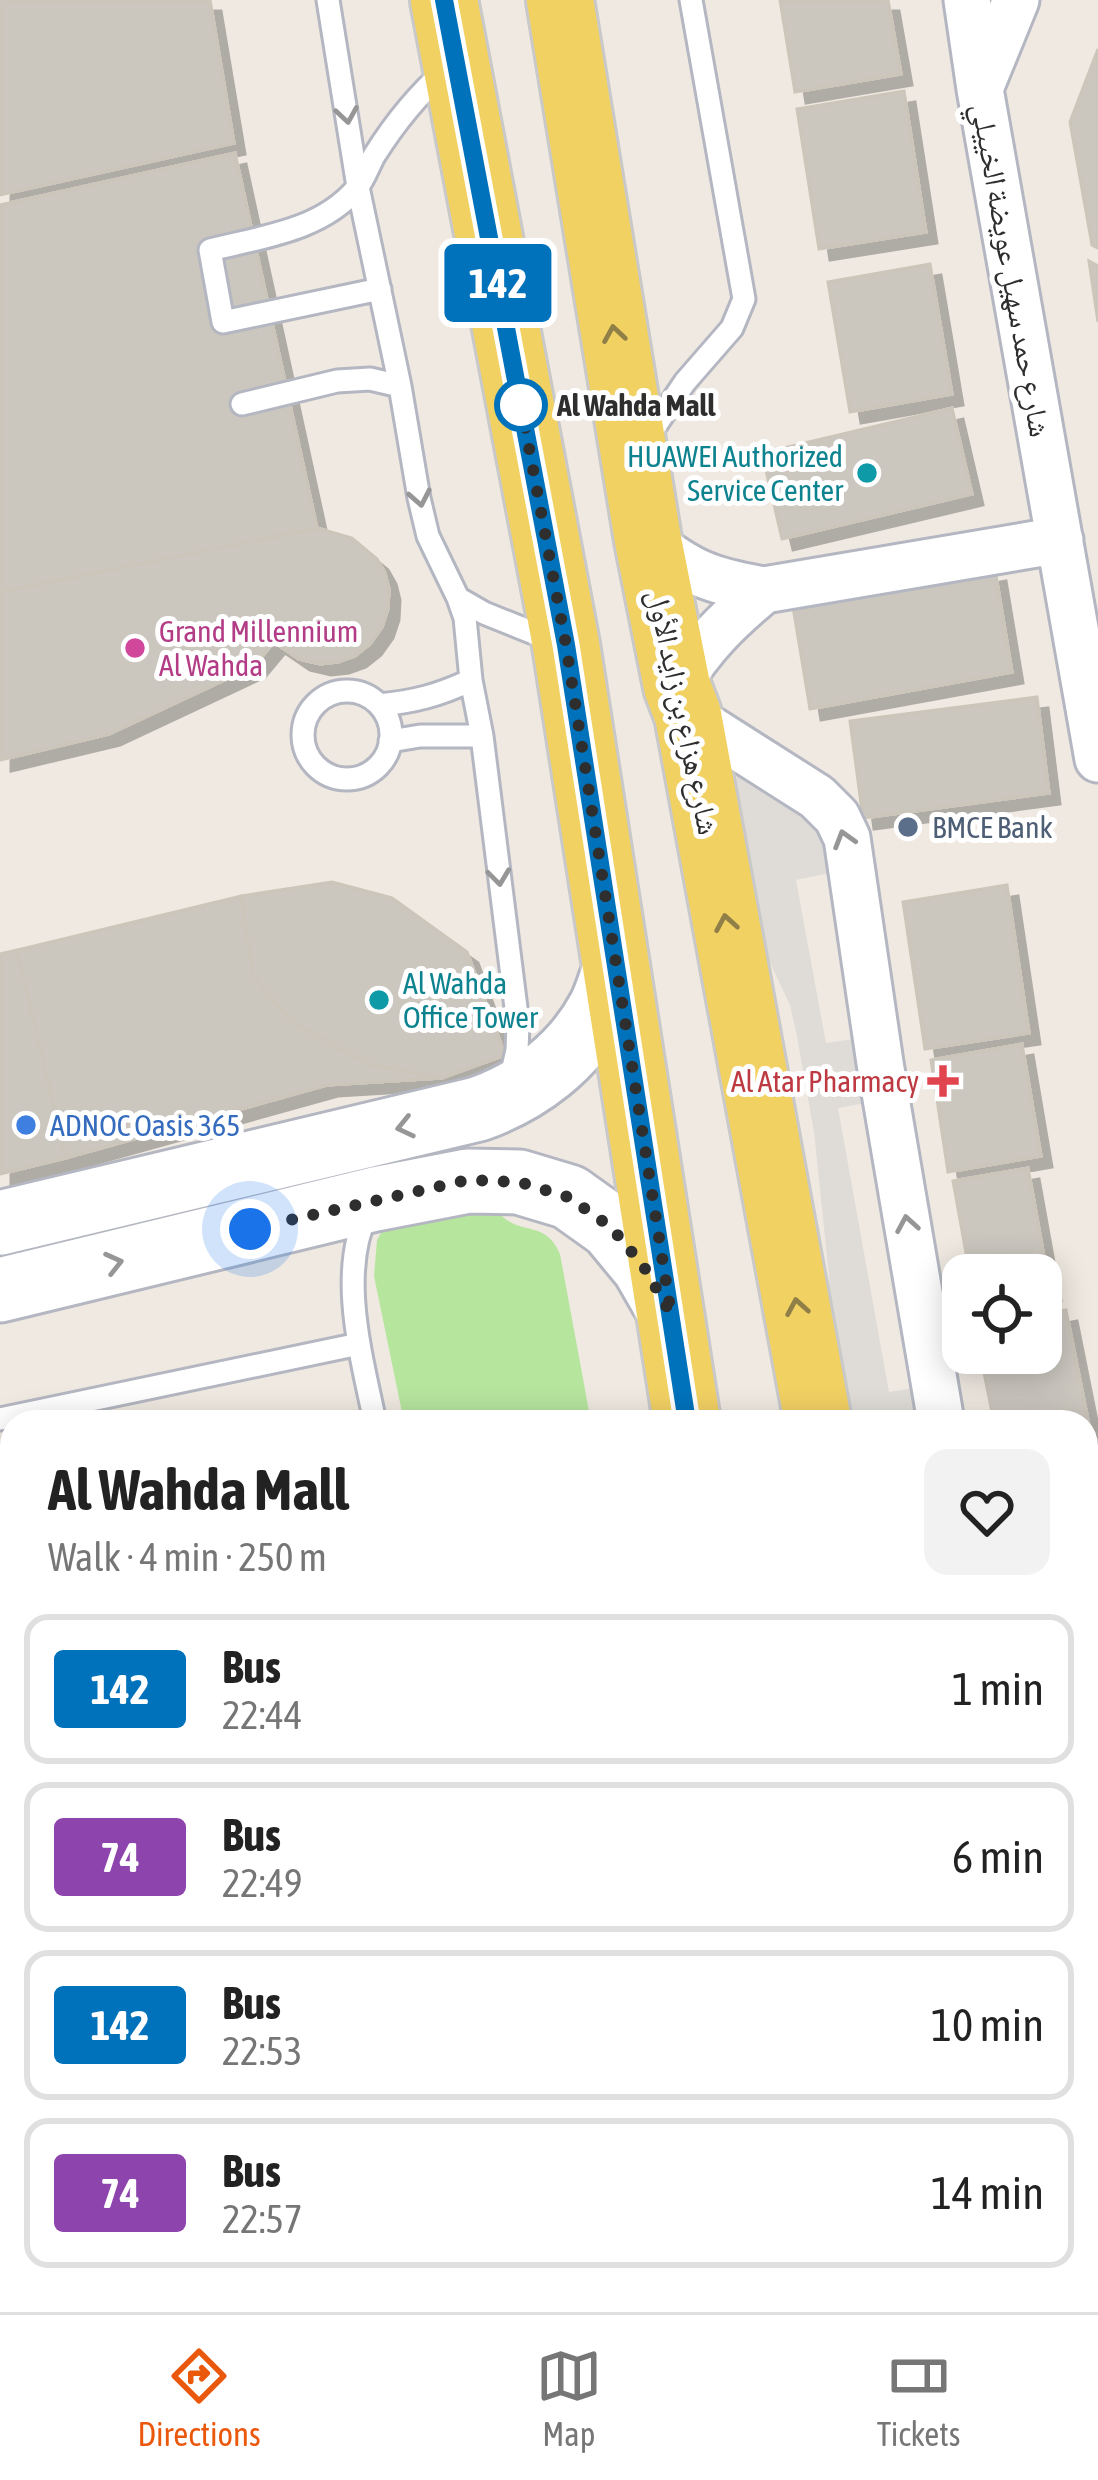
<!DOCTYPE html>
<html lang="en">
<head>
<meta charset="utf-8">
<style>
  body { margin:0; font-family:"Asap Condensed","Noto Naskh Arabic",sans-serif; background:#f2f2f2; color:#222; height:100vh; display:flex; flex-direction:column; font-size:45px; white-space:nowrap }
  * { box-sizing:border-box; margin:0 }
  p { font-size:39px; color:#767676 }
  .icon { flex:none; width:66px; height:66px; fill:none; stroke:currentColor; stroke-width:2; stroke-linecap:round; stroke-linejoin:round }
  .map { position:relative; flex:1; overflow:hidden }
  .details { position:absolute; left:0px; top:1410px; width:1098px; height:903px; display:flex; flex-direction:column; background:#fff; border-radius:36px 36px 0 0; box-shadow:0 6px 30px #0003 }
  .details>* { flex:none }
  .badge { padding:0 24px; border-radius:9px; font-size:42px; line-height:78px }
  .buttons { position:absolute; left:942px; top:1254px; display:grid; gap:24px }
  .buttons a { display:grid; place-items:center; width:120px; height:120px; border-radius:24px; background:#fff; box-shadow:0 6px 30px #0003; font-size:60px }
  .you { position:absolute; width:60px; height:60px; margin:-30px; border:9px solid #fff; border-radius:50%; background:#1a73e8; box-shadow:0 0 0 18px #1a73e833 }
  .map>.badge { position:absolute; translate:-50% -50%; box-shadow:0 0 0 6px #fff }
  .round { display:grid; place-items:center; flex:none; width:126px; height:126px; border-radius:24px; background:#f2f2f2 }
  .head { display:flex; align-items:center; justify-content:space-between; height:204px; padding:0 48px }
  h1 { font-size:57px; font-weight:700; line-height:90px }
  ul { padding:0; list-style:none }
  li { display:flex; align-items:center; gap:36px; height:150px; margin:0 24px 18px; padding:0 24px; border:6px solid #e0e0e0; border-radius:24px }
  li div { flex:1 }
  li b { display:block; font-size:45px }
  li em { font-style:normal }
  li .badge { min-width:132px; font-weight:700; text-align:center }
  .tabs { display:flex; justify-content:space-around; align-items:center; height:168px; border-top:3px solid #e0e0e0; background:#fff; font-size:33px; color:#767676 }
  .tabs a { display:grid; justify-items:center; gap:6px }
  .tabs .current { color:#ea580c }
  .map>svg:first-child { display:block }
  .green { fill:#b6e59e }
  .plaza { fill:#dfdcd8 }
  .building { fill:#cbc7bf; stroke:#cbc5ba; stroke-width:3; filter:url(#shadow) }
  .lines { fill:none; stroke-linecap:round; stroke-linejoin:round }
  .lane-casing { stroke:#b4b7c1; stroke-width:27 }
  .street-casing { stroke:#b4b7c1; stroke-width:51 }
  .secondary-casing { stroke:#b4b7c1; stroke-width:69 }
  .primary-casing { stroke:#c9c9c9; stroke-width:72 }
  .lane { stroke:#fff; stroke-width:21 }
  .street { stroke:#fff; stroke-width:45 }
  .secondary { stroke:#fff; stroke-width:63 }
  .primary { stroke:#f2d163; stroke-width:66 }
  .oneway { stroke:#969696 }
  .oneway2 { stroke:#908048 }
  .line-casing { stroke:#fff; stroke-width:27 }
  .line { stroke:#0072bc; stroke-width:18 }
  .walk { stroke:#2e2e2e; stroke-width:12; stroke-dasharray:0 21.6 }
  .stop-dot { fill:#fff; stroke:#0072bc; stroke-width:6 }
  .culture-dot { fill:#0f9aa8; stroke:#fff; stroke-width:4.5 }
  .hotel-dot { fill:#d1479c; stroke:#fff; stroke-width:4.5 }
  .service-dot { fill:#5c6f8a; stroke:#fff; stroke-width:4.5 }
  .health-dot { fill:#e0444e; stroke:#fff; stroke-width:4.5 }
  .shop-dot { fill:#3f7fe0; stroke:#fff; stroke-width:4.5 }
  .labels { text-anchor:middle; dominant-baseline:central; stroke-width:10; stroke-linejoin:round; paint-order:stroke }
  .street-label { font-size:30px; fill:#2e2e2e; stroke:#fff }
  .stop-label { font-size:30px; font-weight:bold; fill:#2e2e2e; stroke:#fff; text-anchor:start }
  .culture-label { font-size:30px; fill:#0d838f; stroke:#fff; text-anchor:end }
  .hotel-label { font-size:30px; fill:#b23c85; stroke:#fff; text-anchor:start }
  .service-label { font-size:30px; fill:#4e5e75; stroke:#fff; text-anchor:start }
  .health-label { font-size:30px; fill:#be3a42; stroke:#fff; text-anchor:end }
  .shop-label { font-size:30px; fill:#366cbe; stroke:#fff; text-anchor:start }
</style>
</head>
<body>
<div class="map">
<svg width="1098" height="2312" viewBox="0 0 1098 2312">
  <defs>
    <filter id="shadow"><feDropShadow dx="11" dy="11" stdDeviation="0" flood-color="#0004"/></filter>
  </defs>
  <rect width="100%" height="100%" fill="#efe9e1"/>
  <path class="green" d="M 493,1200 C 497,1206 498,1213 503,1217 C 523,1235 546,1221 560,1254 L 591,1422 L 404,1422 L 374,1276 L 377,1240 L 385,1226 Z
    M 12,2044 L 12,2190 L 0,2192 L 0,2046 Z
    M 1098,2107 L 1098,2193 L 1086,2196 L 1086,2110 Z
    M 124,2301 L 378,2301 L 340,2312 L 69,2312 Z"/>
  <path class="plaza" d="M 725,753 L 798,801 L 824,835 L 834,872 L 796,880 L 826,1043 L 861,1038 L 871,1102 L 838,1108 L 889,1392 L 919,1387 L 925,1422 L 850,1422 L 831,1330 L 829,1276 L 814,1132 L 796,1031 L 790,1005 L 762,946 Z"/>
  <path class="building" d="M 0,0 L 210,0 L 234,143 L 0,195 Z
    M 780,0 L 888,0 L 901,74 L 795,92 Z
    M 1098,49 L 1098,248 L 1092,245 L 1070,122 Z
    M 904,91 L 926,232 L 819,249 L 797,109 Z
    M 235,153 L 317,528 L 0,592 L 0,205 Z
    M 1089,261 L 1098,266 L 1098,322 Z
    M 930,264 L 952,394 L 850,412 L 828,282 Z
    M 952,408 L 972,494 L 782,539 L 762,453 Z
    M 317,528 L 352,538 L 377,559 L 385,573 L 389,589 L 388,609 L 382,627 L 370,644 L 355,656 L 338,662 L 320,664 L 299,659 L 274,642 L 254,666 L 109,734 L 0,760 L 0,592 Z
    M 995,570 L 1012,672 L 810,709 L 793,607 Z
    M 1037,697 L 1049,793 L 863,818 L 850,721 Z
    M 332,882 L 392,898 L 467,952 L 505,1055 L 442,1078 L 369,1064 L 292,1022 L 254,978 L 241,896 Z
    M 1007,885 L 1029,1033 L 925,1049 L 903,902 Z
    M 241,896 L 254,978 L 292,1022 L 369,1064 L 442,1078 L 327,1085 L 66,1158 L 17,950 Z
    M 17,950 L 66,1158 L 0,1174 L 0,954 Z
    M 1022,1044 L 1041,1156 L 948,1172 L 931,1060 Z
    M 1028,1168 L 1050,1290 L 1041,1291 L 1041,1275 L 970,1275 L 953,1181 Z
    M 1066,1310 L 1092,1440 L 1086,1441 L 1086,1422 L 994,1422 L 980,1353 L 1041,1353 L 1041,1315 Z
    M 1086,1478 L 1098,1544 L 1098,1600 L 1086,1602 Z
    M 1098,1696 L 1098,1860 L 1088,1862 L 1086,1850 L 1086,1698 Z"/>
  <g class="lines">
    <g class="lane-casing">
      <path id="lane" d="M 328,0 L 358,187 L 400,386 L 419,498 L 428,536 L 458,598 L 465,618 L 471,680 L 482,736 L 518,1024 L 517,1050 L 510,1081
        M 380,289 L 223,322 L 210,250 C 261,237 320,231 356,189 C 364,180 368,167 374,156 C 394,124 418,94 447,69
        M 242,404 L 337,381 L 370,379 L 400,386
        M 648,437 L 685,382 L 732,328 L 744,299 L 691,0
        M 458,598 L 484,613 L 556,642
        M303 735a44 44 0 1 1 88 0a44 44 0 1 1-88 0Z
        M 379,705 C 413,702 440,695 471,680
        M 390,741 L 420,736 L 482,736
        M 368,1211 C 337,1273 362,1358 375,1422
        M 0,1419 L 359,1344
        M 0,1561 L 12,1558
        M 0,1688 L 12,1685
        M 0,2020 L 12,2017"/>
    </g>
    <g class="street-casing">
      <path id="street" d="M 967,0 L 980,89 L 1098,759
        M 981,86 L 1016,0
        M 648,540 C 691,573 710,581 764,590 L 1060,540
        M 677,686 C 703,644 727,621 764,590
        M 688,715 L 817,797 L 837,817 L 847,838 L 880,1063 L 941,1422
        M 1086,1922 L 1098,1921"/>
    </g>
    <g class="secondary-casing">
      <path id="secondary" d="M 0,1223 L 478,1109 C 529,1091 574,1057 600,1008 C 607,995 611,978 617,964
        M 0,1290 L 375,1199 L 468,1181 L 519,1182 L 569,1197 L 611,1227 L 644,1267 L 671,1314"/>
    </g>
    <g class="primary-casing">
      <path id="primary" d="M 444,0 L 566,645 L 687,1422
        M 560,0 L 648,540 L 677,686 L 688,715 L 818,1422
        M 1086,1991 L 1098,1995
        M 1086,2085 L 1098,2082
        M 0,2280 L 12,2277
        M 1086,2290 L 1098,2273
        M 900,2301 L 903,2312
        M 969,2301 L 970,2312
        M 522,2312 L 572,2301
        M 796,2312 L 843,2301"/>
    </g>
    <use href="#lane" class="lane"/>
    <use href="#street" class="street"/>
    <use href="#secondary" class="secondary"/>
    <use href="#primary" class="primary"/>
  </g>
  <defs><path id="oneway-chevron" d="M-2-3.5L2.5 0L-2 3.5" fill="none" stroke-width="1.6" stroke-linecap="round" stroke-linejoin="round" transform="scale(3)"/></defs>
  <g class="oneway">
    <use href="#oneway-chevron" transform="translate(347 115) rotate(81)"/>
    <use href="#oneway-chevron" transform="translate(420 498) rotate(79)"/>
    <use href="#oneway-chevron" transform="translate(844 839) rotate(-107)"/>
    <use href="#oneway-chevron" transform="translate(499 877) rotate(83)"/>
    <use href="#oneway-chevron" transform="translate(405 1127) rotate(167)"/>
    <use href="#oneway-chevron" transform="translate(907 1224) rotate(-100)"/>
    <use href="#oneway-chevron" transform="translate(114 1263) rotate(-14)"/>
  </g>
  <g class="oneway2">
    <use href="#oneway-chevron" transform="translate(614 334) rotate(-99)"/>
    <use href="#oneway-chevron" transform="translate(726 923) rotate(-100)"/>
    <use href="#oneway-chevron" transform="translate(797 1307) rotate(-100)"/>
  </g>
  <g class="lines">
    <g class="line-casing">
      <path id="line" d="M 444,0 L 566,645 L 687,1422"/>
    </g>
    <use href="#line" class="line"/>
    <path class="walk" d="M 250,1229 L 467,1180 L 519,1182 L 568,1197 L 611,1227 L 644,1267 L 671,1314 L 566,645 L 521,405"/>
  </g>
  <circle class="stop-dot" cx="521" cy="405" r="24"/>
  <g class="culture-dot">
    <circle cx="867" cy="473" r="12"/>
    <circle cx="379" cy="1000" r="12"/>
  </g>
  <circle class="hotel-dot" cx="135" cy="648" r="12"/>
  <circle class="service-dot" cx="908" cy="827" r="12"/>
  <path class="health-dot" d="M937 1063h12v12h12v12h-12v12h-12v-12h-12v-12h12z"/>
  <circle class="shop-dot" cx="26" cy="1125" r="12"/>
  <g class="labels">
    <g class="street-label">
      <text transform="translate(1012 270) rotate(80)">شارع حمد سهيل عويضة الخييلي</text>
      <text transform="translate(684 712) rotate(78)">شارع هزاع بن زايد الأول</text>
    </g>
    <g class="stop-label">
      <text x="557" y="405">Al Wahda Mall</text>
    </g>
    <g class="culture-label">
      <text x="843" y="456">HUAWEI Authorized<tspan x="843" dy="34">Service Center</tspan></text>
      <text x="403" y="983" text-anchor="start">Al Wahda<tspan x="403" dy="34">Office Tower</tspan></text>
    </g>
    <g class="hotel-label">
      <text x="159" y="631">Grand Millennium<tspan x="159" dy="34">Al Wahda</tspan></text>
    </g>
    <g class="service-label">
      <text x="932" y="827">BMCE Bank</text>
    </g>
    <g class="health-label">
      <text x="919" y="1081">Al Atar Pharmacy</text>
    </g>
    <g class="shop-label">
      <text x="50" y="1125">ADNOC Oasis 365</text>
    </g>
  </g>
</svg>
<div class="buttons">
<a><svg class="icon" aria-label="locate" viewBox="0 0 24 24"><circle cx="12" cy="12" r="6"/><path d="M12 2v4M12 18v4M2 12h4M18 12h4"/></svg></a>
</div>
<div class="you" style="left:250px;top:1229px"></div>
<b class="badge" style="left:498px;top:283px;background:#0072bc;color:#fff">142</b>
<section class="details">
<div class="head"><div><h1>Al Wahda Mall</h1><p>Walk · 4 min · 250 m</p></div><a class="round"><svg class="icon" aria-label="heart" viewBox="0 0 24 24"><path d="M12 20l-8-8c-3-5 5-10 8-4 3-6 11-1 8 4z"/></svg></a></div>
<ul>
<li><span class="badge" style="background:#0072bc;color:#fff">142</span><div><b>Bus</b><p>22:44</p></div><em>1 min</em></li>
<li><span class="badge" style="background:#8e44ad;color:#fff">74</span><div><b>Bus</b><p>22:49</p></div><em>6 min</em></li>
<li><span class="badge" style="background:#0072bc;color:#fff">142</span><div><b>Bus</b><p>22:53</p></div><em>10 min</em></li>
<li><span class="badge" style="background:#8e44ad;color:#fff">74</span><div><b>Bus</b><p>22:57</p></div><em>14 min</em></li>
</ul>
</section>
</div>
<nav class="tabs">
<a class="current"><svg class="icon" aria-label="directions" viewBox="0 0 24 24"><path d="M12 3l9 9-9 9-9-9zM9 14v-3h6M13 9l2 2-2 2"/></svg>Directions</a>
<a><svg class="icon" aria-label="map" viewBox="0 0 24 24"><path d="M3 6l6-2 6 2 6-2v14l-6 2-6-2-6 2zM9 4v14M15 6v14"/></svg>Map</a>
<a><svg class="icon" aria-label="tickets" viewBox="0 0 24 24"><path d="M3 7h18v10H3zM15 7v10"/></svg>Tickets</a>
</nav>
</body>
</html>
